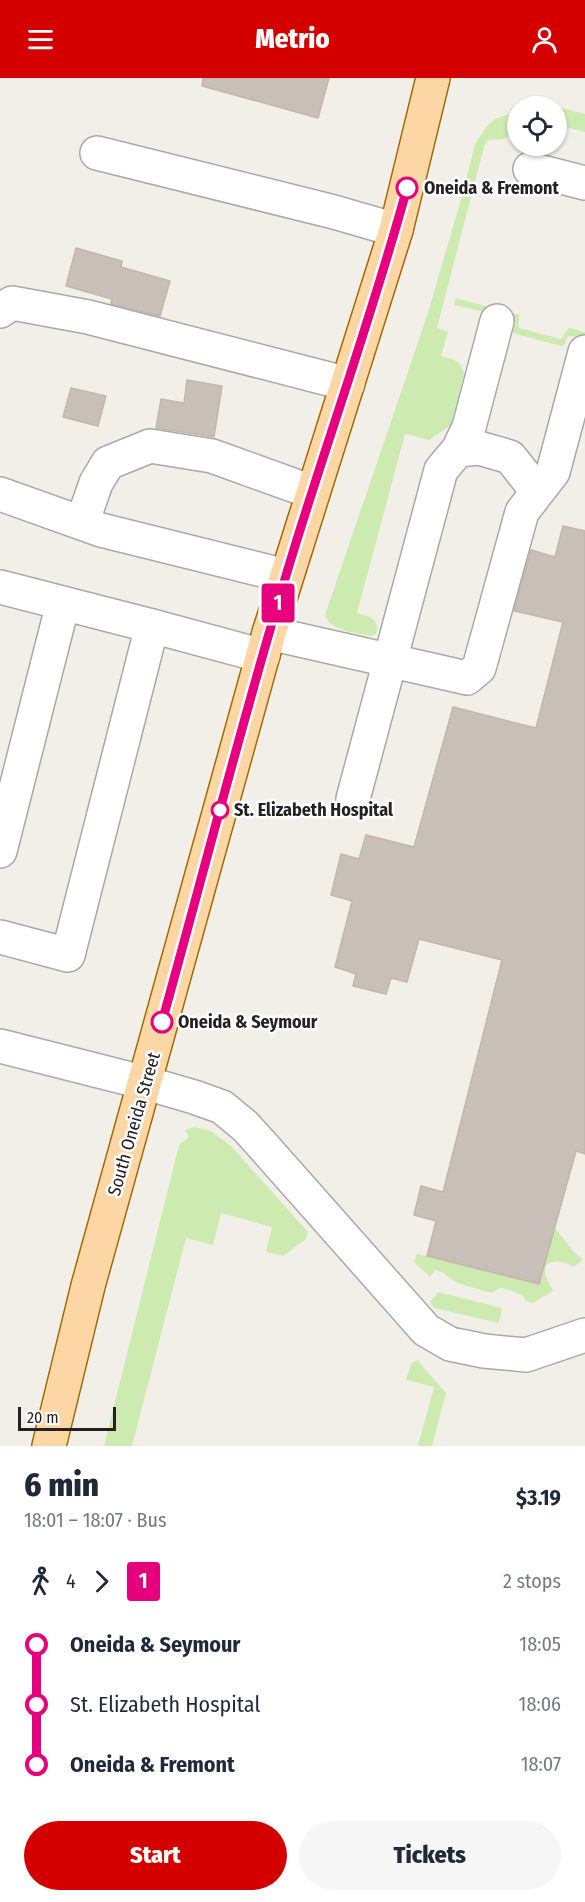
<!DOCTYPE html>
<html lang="en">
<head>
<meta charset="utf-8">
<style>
  body { margin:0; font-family:"Fira Sans Condensed",sans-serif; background:#f6f6f7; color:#1f2937; height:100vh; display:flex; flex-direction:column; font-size:22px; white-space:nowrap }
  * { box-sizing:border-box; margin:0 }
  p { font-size:20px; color:#747a83 }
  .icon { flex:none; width:33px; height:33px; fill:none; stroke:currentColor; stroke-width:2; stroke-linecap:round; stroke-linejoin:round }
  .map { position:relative; height:1368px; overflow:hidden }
  .side { display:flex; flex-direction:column; background:#fff; flex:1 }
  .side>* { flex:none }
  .badge { padding:0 12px; border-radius:4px; font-size:21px; line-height:39px }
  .fabs { position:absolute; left:507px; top:18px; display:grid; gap:12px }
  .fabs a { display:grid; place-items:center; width:60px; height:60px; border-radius:50%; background:#fff; box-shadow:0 2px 4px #0004; font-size:30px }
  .scale { position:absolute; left:18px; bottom:15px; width:98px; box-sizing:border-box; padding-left:6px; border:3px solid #222; border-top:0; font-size:16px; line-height:21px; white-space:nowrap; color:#222; -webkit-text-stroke:4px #fff; paint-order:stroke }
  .map>.badge { position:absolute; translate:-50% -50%; box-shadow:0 0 0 3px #fff }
  .legs { display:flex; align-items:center; gap:9px; height:66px; padding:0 24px; font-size:20px }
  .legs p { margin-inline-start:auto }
  .headline { display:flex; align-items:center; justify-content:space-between; height:102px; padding:0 24px }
  h1 { font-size:33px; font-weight:800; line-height:45px }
  .action { display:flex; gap:12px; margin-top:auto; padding:12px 24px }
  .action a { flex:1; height:69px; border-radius:36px; background:#d40000; color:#fff; font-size:24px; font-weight:800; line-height:69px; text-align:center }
  .action a+a { background:#f6f6f7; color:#1f2937 }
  ul { padding:0 24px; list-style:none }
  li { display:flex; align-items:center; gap:21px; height:60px; font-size:22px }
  li i { display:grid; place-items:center; width:9px; height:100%; margin:0 8px; background:currentColor }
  li i::after { content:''; width:15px; height:15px; margin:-8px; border:4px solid; border-radius:50%; background:#fff }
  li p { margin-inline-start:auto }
  li:first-child i { background:linear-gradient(#0000 50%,currentColor 0) }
  li:last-child i { background:linear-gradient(currentColor 50%,#0000 0) }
  header { display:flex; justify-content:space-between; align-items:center; height:78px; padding:0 24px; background:#d40000; color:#fff; font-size:27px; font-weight:800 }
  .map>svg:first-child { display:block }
  .grass { fill:#cdebb0 }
  .building { fill:#c7bfb8; stroke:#c4b6ab; stroke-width:1.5 }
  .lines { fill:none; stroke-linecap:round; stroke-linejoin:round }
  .minor-casing { stroke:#a9a9a9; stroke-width:36 }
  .major-casing { stroke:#a06b00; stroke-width:36 }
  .minor { stroke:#fff; stroke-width:33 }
  .major { stroke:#fcd6a4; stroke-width:33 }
  .line-1-casing { stroke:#fff; stroke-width:14 }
  .line-1 { stroke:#e6007e; stroke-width:9 }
  .stop-1-dot { fill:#fff; stroke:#e6007e; stroke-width:3 }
  .labels { text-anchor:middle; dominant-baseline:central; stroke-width:5; stroke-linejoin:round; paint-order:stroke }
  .stop-label { font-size:18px; font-weight:bold; fill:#222; stroke:#fff; text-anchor:start }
  .street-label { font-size:18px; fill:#222; stroke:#fff }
</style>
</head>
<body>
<header><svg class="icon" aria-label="menu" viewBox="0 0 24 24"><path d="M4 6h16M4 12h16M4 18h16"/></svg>Metrio<svg class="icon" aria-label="person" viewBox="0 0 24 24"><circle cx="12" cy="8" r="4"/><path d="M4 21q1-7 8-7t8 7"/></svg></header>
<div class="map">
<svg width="585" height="1368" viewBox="0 0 585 1368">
  <rect width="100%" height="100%" fill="#f2efe9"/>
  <path class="grass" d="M 557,29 L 585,36 L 585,54 L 557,47 Z
    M 517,33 L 517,52 L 504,61 L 488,62 L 484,69 L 437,250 L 448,254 L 441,278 C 453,281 461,282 464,295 L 451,347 L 429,362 L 405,356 L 357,535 C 370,539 380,540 376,556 L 372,558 C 358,555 329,553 325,537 L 427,238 L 464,111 L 475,66 L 488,47 L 495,41 Z
    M 456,220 L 519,237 L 519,250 L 561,261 L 569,250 L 585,254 L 585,261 L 572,258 L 567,259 L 565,266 L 561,268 L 516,256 L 513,254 L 515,241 L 454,227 Z
    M 194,1049 L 211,1053 L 231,1068 L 308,1154 L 306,1161 L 283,1178 L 266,1174 L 272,1149 L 221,1135 L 213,1167 L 186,1160 L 132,1368 L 104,1368 L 179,1067 L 189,1059 L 185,1052 Z
    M 555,1150 L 573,1173 L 583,1182 L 573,1189 C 564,1183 556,1181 546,1187 C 543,1200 549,1202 553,1213 L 533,1225 L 526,1223 L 523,1218 L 510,1212 L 500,1210 L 491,1215 L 457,1205 L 442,1194 L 435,1192 L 430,1199 L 414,1184 L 417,1176 L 539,1206 Z
    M 438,1214 L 502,1230 L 499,1245 L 434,1230 L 430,1224 Z
    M 417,1282 L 446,1315 L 432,1368 L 418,1368 L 434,1309 L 406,1302 L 411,1286 Z"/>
  <path class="building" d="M 203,0 L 329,0 L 318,40 L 202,8 Z
    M 76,170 L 122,183 L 121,189 L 170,203 L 160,238 L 111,226 L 112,221 L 66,208 Z
    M 187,302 L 222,308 L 214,359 L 156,350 L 161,321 L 184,325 Z
    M 71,310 L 106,318 L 98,348 L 63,339 Z
    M 563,448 L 585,453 L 585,1076 L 576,1073 L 539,1206 L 427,1178 L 436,1143 L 414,1137 L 421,1108 L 443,1114 L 502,882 L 419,861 L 407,904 L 391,900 L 386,916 L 353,908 L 356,896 L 335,889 L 352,823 L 331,817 L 341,776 L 359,781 L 366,757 L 414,769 L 453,629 L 536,650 L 563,544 L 514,533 L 531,472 L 555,479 Z"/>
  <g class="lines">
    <g class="minor-casing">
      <path id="minor" d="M 97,75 L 334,134 L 396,152
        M 530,91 L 585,105
        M 0,233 L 12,225 L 88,239 L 348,306
        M 458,372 L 479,370 L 510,379 L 537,413
        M 0,416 L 101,452 L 286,498
        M 82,445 L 96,405 L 108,385 L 150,368 L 212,378 L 312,414
        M 0,509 L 152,548
        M 269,555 L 467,600 L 479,590 L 522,434 L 553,394 L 585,274
        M 353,721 L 441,392 L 458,372 L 469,349 L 497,243
        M 0,773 L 63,525
        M 0,859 L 68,877 L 152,548 L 263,578
        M 0,968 L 146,1005 L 194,1019 L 222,1029 L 245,1048 L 265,1070 L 426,1252 L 450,1266 L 484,1273 L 526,1277 L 585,1257"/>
    </g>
    <g class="major-casing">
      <path id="major" d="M 49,1368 L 88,1208 L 269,555 L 396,152 L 433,0"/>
    </g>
    <use href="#minor" class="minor"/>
    <use href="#major" class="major"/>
  </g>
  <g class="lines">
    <g class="line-1-casing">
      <path id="line-1" d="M 162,944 C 205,790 244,635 291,481 C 329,357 373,235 407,110"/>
    </g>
    <use href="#line-1" class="line-1"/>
  </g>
  <g class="stop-1-dot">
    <circle cx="407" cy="110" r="10"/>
    <circle cx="220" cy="732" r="8"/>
    <circle cx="162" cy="944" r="10"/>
  </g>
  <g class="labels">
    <g class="stop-label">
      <text x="424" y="110">Oneida &amp; Fremont</text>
      <text x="234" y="732">St. Elizabeth Hospital</text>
      <text x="178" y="944">Oneida &amp; Seymour</text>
    </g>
    <g class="street-label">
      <text transform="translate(134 1046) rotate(-74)">South Oneida Street</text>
    </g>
  </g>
</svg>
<div class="fabs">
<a><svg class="icon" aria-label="locate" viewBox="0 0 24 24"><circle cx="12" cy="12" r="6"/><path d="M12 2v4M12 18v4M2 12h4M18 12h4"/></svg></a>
</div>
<div class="scale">20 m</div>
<b class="badge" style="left:278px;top:525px;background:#e6007e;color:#fff">1</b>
</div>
<section class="side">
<div class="headline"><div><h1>6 min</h1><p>18:01 – 18:07 · Bus</p></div><b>$3.19</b></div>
<div class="legs"><svg class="icon" aria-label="walk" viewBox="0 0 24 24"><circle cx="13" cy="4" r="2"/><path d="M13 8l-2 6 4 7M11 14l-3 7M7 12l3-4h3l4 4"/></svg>4<svg class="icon" aria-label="forward" viewBox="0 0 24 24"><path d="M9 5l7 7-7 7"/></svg><b class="badge" style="background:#e6007e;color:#fff">1</b><p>2 stops</p></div>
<ul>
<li><i style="color:#e6007e"></i><b>Oneida &amp; Seymour</b><p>18:05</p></li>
<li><i style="color:#e6007e"></i><span>St. Elizabeth Hospital</span><p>18:06</p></li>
<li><i style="color:#e6007e"></i><b>Oneida &amp; Fremont</b><p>18:07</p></li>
</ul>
<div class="action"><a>Start</a><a>Tickets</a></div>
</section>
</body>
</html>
